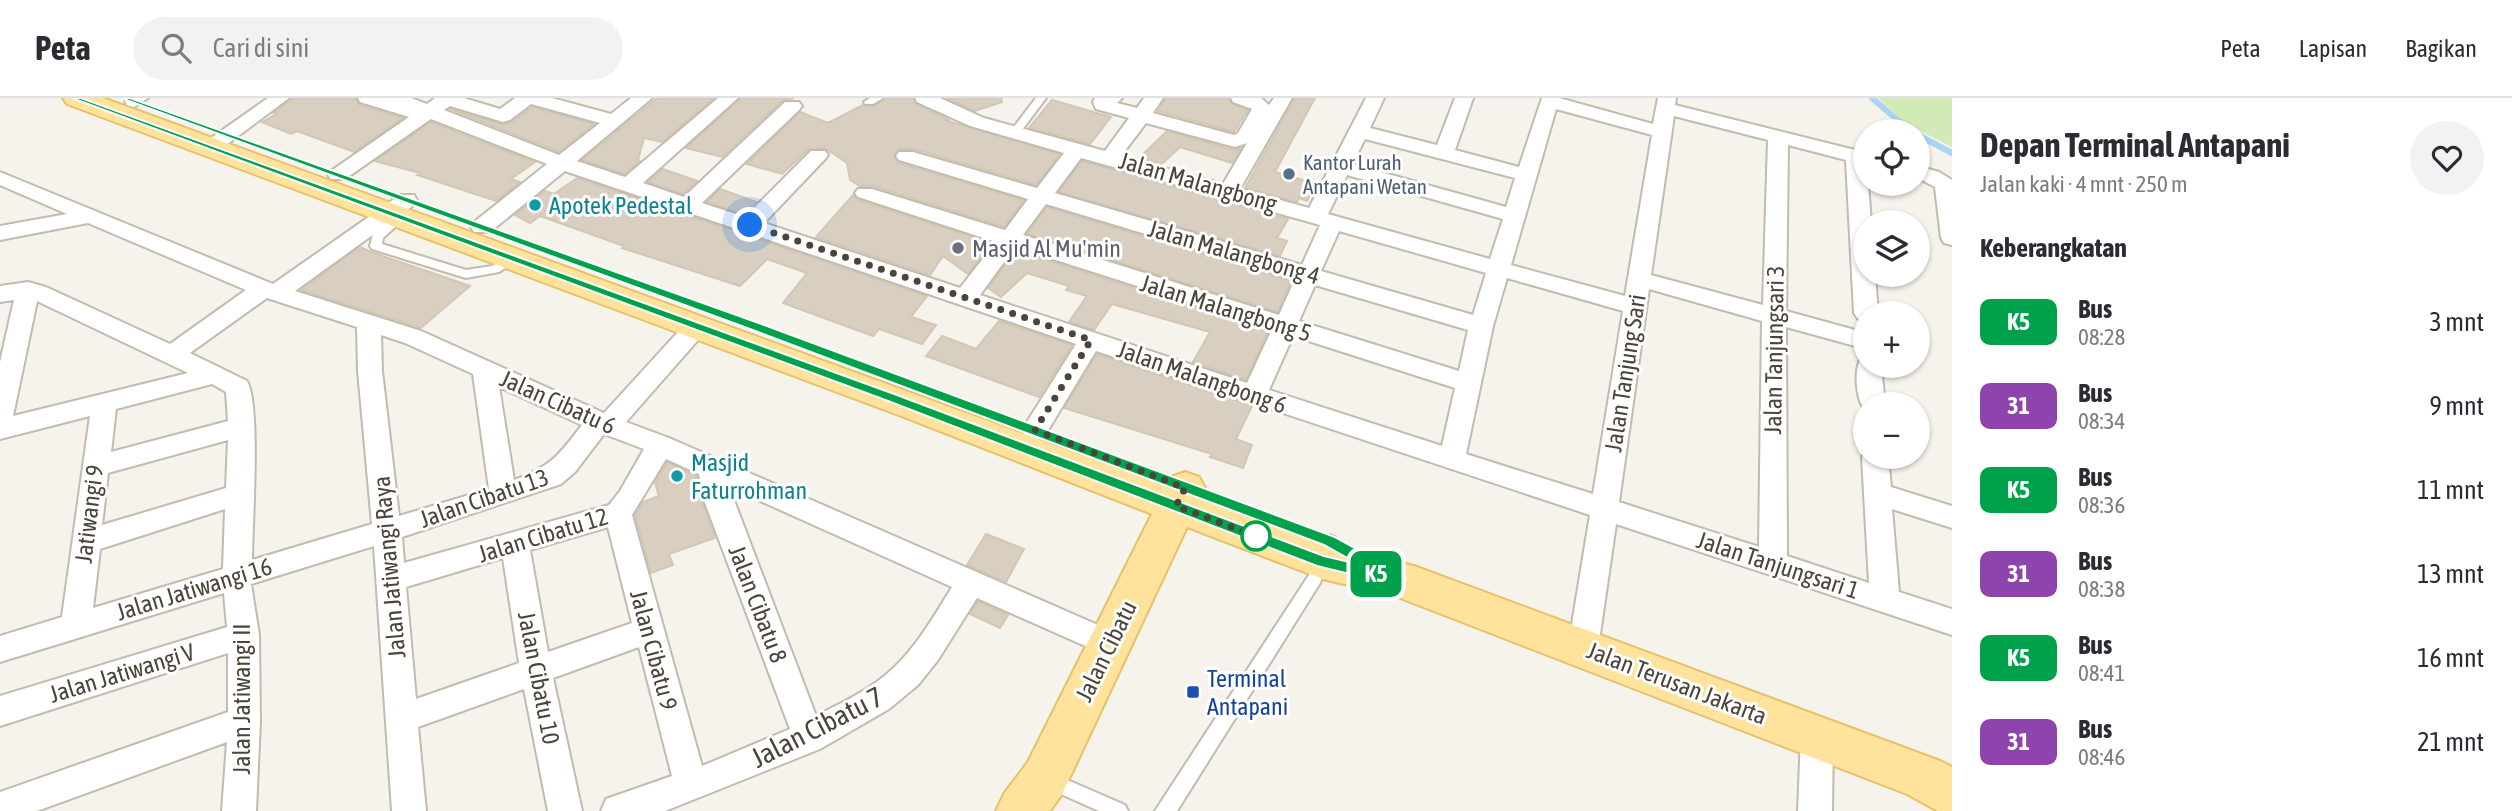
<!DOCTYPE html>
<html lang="id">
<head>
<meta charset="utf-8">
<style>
  body { margin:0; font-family:"Asap Condensed",sans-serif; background:#f2f2f3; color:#2b2b33; height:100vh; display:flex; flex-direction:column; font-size:26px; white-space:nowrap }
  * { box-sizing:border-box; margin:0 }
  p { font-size:23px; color:#7c7c81 }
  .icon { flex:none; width:38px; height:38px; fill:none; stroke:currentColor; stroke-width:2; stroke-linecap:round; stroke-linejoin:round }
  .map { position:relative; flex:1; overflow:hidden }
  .details { display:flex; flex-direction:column; background:#fff; width:560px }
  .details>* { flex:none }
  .badge { padding:0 14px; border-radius:10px; font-size:24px; line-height:46px }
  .buttons { position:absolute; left:1853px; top:21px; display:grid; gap:14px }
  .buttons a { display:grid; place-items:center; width:77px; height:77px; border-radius:50%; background:#fff; box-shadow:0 2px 5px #0004; font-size:35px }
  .you { position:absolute; width:35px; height:35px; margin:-18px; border:5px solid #fff; border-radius:50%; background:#1a73e8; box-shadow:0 0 0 10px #1a73e833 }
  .map>.badge { position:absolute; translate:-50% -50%; box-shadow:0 0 0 4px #fff }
  h2 { padding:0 28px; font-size:26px; line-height:63px }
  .round { display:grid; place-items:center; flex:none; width:74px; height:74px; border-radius:37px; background:#f2f2f3 }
  .summary { display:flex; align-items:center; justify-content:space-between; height:119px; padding:0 28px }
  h1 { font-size:33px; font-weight:700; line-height:52px }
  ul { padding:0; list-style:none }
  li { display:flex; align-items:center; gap:21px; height:84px; padding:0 28px }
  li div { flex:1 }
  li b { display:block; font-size:26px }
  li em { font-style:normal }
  li .badge { min-width:77px; font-weight:700; text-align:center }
  header { display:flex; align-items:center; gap:42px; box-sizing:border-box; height:98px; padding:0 35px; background:#fff; border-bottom:2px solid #e1e1e2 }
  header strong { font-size:33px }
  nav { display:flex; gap:38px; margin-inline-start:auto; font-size:24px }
  .search { width:490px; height:63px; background:#f2f2f3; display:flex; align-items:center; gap:18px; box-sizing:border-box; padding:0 24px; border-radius:38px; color:#7c7c81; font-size:26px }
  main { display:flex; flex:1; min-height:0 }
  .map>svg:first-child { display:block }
  .green { fill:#d2eab5 }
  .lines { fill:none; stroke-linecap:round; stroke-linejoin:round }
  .stream { stroke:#a9d4f2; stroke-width:6 }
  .building { fill:#d8cfc1; stroke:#d3c7b4; stroke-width:2 }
  .service-casing { stroke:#c2bbae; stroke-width:4 }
  .minor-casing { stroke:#c2bbae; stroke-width:4 }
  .primary-casing { stroke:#e6c16a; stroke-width:4 }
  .service { fill:#fff; fill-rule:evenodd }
  .minor { fill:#fff; fill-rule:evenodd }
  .primary { fill:#ffe39c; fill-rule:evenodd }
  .line { fill:#00a14b; stroke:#fff; stroke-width:2 }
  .walk { stroke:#4b4439; stroke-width:7; stroke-dasharray:0 12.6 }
  .service-dot { fill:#5c6f8a; stroke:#fff; stroke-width:2.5 }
  .culture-dot { fill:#0f9aa8; stroke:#fff; stroke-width:2.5 }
  .worship-dot { fill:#6b7280; stroke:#fff; stroke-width:2.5 }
  .stop-dot { fill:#fff; stroke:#00a14b; stroke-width:3.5 }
  .transit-dot { fill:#1a4fb4; stroke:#fff; stroke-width:2.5 }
  .labels { text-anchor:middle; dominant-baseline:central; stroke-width:6; stroke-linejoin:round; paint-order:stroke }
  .far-service-label { font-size:21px; fill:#4e5e75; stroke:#fff; text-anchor:start }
  .street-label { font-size:24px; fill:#4b4439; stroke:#fff }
  .culture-label { font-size:24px; fill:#0d838f; stroke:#fff; text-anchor:start }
  .worship-label { font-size:24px; fill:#5b616d; stroke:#fff; text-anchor:start }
  .transit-label { font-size:24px; fill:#164399; stroke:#fff; text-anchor:start }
  .near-street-label { font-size:28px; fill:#4b4439; stroke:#fff }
</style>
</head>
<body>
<header>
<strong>Peta</strong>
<div class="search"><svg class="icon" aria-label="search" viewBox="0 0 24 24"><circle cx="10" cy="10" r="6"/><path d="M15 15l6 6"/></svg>Cari di sini</div>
<nav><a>Peta</a><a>Lapisan</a><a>Bagikan</a></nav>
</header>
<main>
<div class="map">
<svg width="1952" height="713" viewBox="0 0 1952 713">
  <rect width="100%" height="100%" fill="#f6f3ec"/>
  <path class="green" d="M 1878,0 L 1952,0 L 1952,49 L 1905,25 Z"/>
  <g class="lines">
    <path class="stream" d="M 1872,0 L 1910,33
      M 1918,37 L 1952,55"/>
  </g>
  <path class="building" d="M 292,0 L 356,0 L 359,7 L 403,20 L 354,54 L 297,33 L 291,36 L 262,24 L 276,16 L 273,15 Z
    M 657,0 L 714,0 L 662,44 L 644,40 L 638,62 L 640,63 L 624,76 L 582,62 Z
    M 741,0 L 794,0 L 783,2 L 722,59 L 686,50 Z
    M 885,0 L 913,0 L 916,6 L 948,21 L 945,22 L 1060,56 L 1036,87 L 914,51 L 899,51 L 894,56 L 898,65 L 1024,102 L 1004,129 L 873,88 L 860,88 L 850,82 L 847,65 L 825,50 L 809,51 L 782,76 L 747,66 L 800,14 L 828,25 L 863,7 L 874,8 Z
    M 946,0 L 1001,0 L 1002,4 L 975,13 Z
    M 1166,0 L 1228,0 L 1232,6 L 1248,12 L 1234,34 L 1158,13 Z
    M 1295,0 L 1315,0 L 1275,74 L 1317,86 L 1307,103 L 1299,100 L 1297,104 L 1245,90 Z
    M 1052,2 L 1111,19 L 1090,46 L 1029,30 Z
    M 532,9 L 594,26 L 559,54 L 450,11 L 504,27 L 512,24 Z
    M 431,24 L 535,64 L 511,81 L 520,84 L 496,103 L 417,77 L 420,75 L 375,63 Z
    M 1167,33 L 1234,52 L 1241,50 L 1232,65 L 1180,49 L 1162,66 L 1139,60 Z
    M 1082,63 L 1288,121 L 1277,140 L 1287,143 L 1280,158 L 1059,94 Z
    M 663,71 L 697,83 L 683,96 L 648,84 Z
    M 577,80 L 927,198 L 911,219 L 936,227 L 922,246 L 879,231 L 873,238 L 783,205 L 807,175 L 767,161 L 740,188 L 622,150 L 624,148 L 540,118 L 530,125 L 515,117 L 545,93 L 554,96 Z
    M 720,91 L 756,104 L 744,116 L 707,104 Z
    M 853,97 L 857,102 L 992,145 L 968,176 L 943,158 L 930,177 L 816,139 Z
    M 1047,109 L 1291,183 L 1278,214 L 1027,136 Z
    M 360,149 L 371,154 L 470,188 L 421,230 L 301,192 Z
    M 1016,152 L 1268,233 L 1246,282 L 1193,264 L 1210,234 L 1112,206 L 1094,232 L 1069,224 L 1087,198 L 1066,192 L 1069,188 L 1027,175 L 1001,199 L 988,190 Z
    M 999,223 L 1072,247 L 1039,299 L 926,258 L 942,238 L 976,251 Z
    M 1097,256 L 1252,308 L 1236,341 L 1252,347 L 1243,370 L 1210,359 L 1212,356 L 1064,310 Z
    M 667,364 L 697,378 L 702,403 L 715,440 L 669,456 L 673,467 L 651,475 L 635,417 L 643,404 L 659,398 L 655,385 Z
    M 986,436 L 1024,451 L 1006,484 L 967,467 Z
    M 978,503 L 1008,517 L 1000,530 L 970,516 Z"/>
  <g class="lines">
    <g class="service-casing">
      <path id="service" d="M 870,0 L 883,0 L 873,6 L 865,6 L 864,4 Z
        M 1036,0 L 1046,0 L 1019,36 L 1011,36 L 1010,34 Z
        M 400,115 L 406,119 L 383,140 L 382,146 L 466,172 L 492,168 L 513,157 L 519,161 L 499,174 L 466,180 L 372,151 L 370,148 L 373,136 Z
        M 1330,437 L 1335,439 L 1337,443 L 1320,485 L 1177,713 L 1155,713 L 1309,477 L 1325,439 Z
        M 1049,674 L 1125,707 L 1128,713 L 1099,713 L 1043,688 L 1040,682 L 1043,676 Z"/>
    </g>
    <g class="minor-casing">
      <path id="minor" d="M 127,0 L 148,0 L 134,9 L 127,7 L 125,3 Z
        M 268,0 L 289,0 L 218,53 L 204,53 L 201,49 L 204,45 Z
        M 358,0 L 411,0 L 427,6 L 435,0 L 464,0 L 500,11 L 515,0 L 552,0 L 611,16 L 631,0 L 652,0 L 577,63 L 625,79 L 718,0 L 738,0 L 643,85 L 684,99 L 785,4 L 799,4 L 802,8 L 799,12 L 702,105 L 745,119 L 811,53 L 825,53 L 828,57 L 825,61 L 764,125 L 960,190 L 996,144 L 858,99 L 855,95 L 858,91 L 872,91 L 1005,132 L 1028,101 L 899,62 L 896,58 L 899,54 L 913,54 L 1037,90 L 1064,55 L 970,28 L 917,4 L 915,0 L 940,0 L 984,20 L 1105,53 L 1129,20 L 1096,11 L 1093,4 L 1095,0 L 1122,0 L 1117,5 L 1137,10 L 1144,0 L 1163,0 L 1153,15 L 1234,37 L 1238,35 L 1252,11 L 1233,4 L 1231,0 L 1261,0 L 1269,7 L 1274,0 L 1292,0 L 1240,91 L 1309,110 L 1366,0 L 1384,0 L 1370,30 L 1437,47 L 1455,0 L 1473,0 L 1455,52 L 1519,69 L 1542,0 L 1559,0 L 1653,26 L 1658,0 L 1676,0 L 1675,7 L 1863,54 L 1866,55 L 1866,86 L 1868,86 L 1871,124 L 1866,124 L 1866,177 L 1875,177 L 1878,215 L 1866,215 L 1866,223 L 1858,221 L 1854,215 L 1846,62 L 1788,47 L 1786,213 L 1866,235 L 1866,251 L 1786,229 L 1787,458 L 1869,485 L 1862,359 L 1866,352 L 1866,359 L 1888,359 L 1891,389 L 1952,408 L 1952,430 L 1892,411 L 1899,494 L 1952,511 L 1952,537 L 1616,426 L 1598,550 L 1594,559 L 1583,563 L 1572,559 L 1568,550 L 1590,417 L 1096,253 L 1044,339 L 1035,342 L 1026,339 L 1022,332 L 1076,246 L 565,73 L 490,134 L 474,134 L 471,129 L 474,124 L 547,66 L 431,21 L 345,81 L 331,81 L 328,77 L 331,73 L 409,19 L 360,4 ZM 531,6 L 600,25 L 559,57 L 444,12 L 450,8 L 503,24 L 510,22 ZM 1556,11 L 1652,37 L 1625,198 L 1511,167 ZM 1674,18 L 1768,42 L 1763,207 L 1651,177 ZM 1146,25 L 1235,49 L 1247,45 L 1223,86 L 1121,58 ZM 1365,41 L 1515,80 L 1506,109 L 1352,66 ZM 1081,60 L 1320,127 L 1302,167 L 1055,95 ZM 1347,77 L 1503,121 L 1490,161 L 1328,116 ZM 1046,106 L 1295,181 L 1279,217 L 1023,137 ZM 1339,133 L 1486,175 L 1473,217 L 1321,173 ZM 1015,149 L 1272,231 L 1247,285 L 980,197 ZM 1507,180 L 1623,213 L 1593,396 L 1466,356 L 1493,228 ZM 1315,187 L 1468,232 L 1459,273 L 1299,223 ZM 1649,191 L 1762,223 L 1759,449 L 1619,404 ZM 1293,238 L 1455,290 L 1442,348 L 1269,292 Z
        M 1918,68 L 1939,74 L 1952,82 L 1952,147 L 1944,145 L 1941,140 L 1935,89 L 1918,80 Z
        M 0,74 L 273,186 L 400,97 L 414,97 L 417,102 L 414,107 L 295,193 L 421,233 L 604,315 L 689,222 L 697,220 L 705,222 L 709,228 L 705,234 L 626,324 L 669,340 L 1121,537 L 1125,546 L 1121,555 L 1110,559 L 977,500 L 938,562 L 918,587 L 889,611 L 820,651 L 665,713 L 601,713 L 606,701 L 672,678 L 639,549 L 553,580 L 582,713 L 548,713 L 524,591 L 418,629 L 426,713 L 392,713 L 374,448 L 251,486 L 259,537 L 260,623 L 256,713 L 222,713 L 227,644 L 37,713 L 0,713 L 0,694 L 228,614 L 228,555 L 0,628 L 0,598 L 227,529 L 224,495 L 0,564 L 0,538 L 62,519 L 90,318 L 0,341 L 0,264 L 14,202 L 0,204 L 0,188 L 28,184 L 46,189 L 170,246 L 246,192 L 88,125 L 0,142 L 0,128 L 67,116 L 0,87 ZM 267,200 L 357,229 L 358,273 L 372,426 L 252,462 C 252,428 261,307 247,283 L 190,255 ZM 37,203 L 188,275 L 13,318 ZM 381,237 L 405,245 L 473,276 L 489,391 L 399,418 L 382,273 ZM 212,286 L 226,294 L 228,323 L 111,354 L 116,311 ZM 499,289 L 582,327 C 558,358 552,368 514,382 ZM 604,336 L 644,351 L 620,393 L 609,407 L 404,465 L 402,439 L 561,386 L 575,374 ZM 228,342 L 226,390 L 102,427 L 108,375 ZM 666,361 L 699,376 L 704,402 L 790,631 L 702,668 L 632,417 ZM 729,389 L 952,489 C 931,523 911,559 878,583 C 859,597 837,607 816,618 ZM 225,411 L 223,471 L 93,510 L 100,451 ZM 608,429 L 632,525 L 548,554 L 530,452 ZM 503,460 L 519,565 L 416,601 L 406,489 Z
        M 1866,260 L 1866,268 L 1881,268 L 1885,306 L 1866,306 L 1866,313 C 1856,304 1854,274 1860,262 Z
        M 1817,623 L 1828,627 L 1833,638 L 1832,713 L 1798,713 L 1801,638 L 1806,627 Z"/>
    </g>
    <g class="primary-casing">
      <path id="primary" d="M 63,0 L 103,0 L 1166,388 L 1171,379 L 1185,374 L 1199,379 L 1205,390 L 1200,400 L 1326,447 L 1414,468 L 1940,663 L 1952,669 L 1952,713 L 1938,713 L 1907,696 L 1395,498 L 1323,481 L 1187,429 L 1062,696 L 1050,713 L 996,713 L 1004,696 L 1028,664 L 1152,416 L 904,319 L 67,6 Z"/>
    </g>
    <use href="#service" class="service"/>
    <use href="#minor" class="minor"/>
    <use href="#primary" class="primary"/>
  </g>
  <path class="line" d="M 72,0 L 81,0 L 897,297 L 1324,458 L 1358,466 L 1324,447 L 758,234 L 121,0 L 130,0 L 767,228 L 1335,439 L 1404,477 L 1406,481 L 1399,488 L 1317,468 L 888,303 Z"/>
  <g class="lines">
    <path class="walk" d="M 750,127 L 1091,242 L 1035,332 L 1185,390 L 1176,408 L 1256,438"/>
  </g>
  <circle class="service-dot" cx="1289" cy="76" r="7"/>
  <g class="culture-dot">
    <circle cx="535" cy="107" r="7"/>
    <circle cx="677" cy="378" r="7"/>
  </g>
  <circle class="worship-dot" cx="958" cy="150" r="7"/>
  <circle class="stop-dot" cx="1256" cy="438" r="14"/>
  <rect class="transit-dot" x="1186" y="587" width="14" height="14" rx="3.5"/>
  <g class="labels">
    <g class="far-service-label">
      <text x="1303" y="64">Kantor Lurah<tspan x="1303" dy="24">Antapani Wetan</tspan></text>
    </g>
    <g class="street-label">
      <text transform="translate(1198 84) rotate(16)">Jalan Malangbong</text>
      <text transform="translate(1234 154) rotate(16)">Jalan Malangbong 4</text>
      <text transform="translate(1226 210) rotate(17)">Jalan Malangbong 5</text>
      <text transform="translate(1774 252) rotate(-89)">Jalan Tanjungsari 3</text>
      <text transform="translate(1625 275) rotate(-81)">Jalan Tanjung Sari</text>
      <text transform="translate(1202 279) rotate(19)">Jalan Malangbong 6</text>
      <text transform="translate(558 304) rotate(24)">Jalan Cibatu 6</text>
      <text transform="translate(484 400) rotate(-19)">Jalan Cibatu 13</text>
      <text transform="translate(89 416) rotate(-83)">Jatiwangi 9</text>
      <text transform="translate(543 437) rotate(-17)">Jalan Cibatu 12</text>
      <text transform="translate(1778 467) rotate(18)">Jalan Tanjungsari 1</text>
      <text transform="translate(389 469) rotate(-95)">Jalan Jatiwangi Raya</text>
      <text transform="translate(194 491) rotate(-17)">Jalan Jatiwangi 16</text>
      <text transform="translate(758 506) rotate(69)">Jalan Cibatu 8</text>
      <text transform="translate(654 552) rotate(75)">Jalan Cibatu 9</text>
      <text transform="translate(1106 553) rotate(-64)">Jalan Cibatu</text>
      <text transform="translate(122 575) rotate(-17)">Jalan Jatiwangi V</text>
      <text transform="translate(539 580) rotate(79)">Jalan Cibatu 10</text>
      <text transform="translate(1677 585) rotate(21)">Jalan Terusan Jakarta</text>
      <text transform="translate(241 601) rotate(-90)">Jalan Jatiwangi II</text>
    </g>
    <g class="culture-label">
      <text x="549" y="107">Apotek Pedestal</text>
      <text x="691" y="364">Masjid<tspan x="691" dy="28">Faturrohman</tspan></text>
    </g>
    <g class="worship-label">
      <text x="972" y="150">Masjid Al Mu'min</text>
    </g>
    <g class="transit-label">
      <text x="1207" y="580">Terminal<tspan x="1207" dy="28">Antapani</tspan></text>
    </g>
    <g class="near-street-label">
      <text transform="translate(817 629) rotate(-27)">Jalan Cibatu 7</text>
    </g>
  </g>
</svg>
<div class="buttons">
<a><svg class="icon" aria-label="locate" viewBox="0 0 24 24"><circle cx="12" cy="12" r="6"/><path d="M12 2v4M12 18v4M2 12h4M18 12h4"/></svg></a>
<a><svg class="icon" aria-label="layers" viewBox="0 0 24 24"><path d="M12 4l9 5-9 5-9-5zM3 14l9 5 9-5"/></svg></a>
<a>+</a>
<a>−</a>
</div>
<div class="you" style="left:750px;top:127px"></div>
<b class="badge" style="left:1376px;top:476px;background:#00a14b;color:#fff">K5</b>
</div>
<section class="details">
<div class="summary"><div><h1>Depan Terminal Antapani</h1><p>Jalan kaki · 4 mnt · 250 m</p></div><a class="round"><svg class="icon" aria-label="heart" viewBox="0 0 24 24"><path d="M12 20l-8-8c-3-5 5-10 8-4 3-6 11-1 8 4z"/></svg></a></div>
<h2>Keberangkatan</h2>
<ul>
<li><span class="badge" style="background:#00a14b;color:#fff">K5</span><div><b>Bus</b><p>08:28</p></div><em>3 mnt</em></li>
<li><span class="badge" style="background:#8e44ad;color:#fff">31</span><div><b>Bus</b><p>08:34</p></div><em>9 mnt</em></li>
<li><span class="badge" style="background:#00a14b;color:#fff">K5</span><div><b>Bus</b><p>08:36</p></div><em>11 mnt</em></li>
<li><span class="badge" style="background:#8e44ad;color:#fff">31</span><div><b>Bus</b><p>08:38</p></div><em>13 mnt</em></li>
<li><span class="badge" style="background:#00a14b;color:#fff">K5</span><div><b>Bus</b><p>08:41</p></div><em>16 mnt</em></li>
<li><span class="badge" style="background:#8e44ad;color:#fff">31</span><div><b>Bus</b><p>08:46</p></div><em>21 mnt</em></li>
</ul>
</section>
</main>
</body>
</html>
